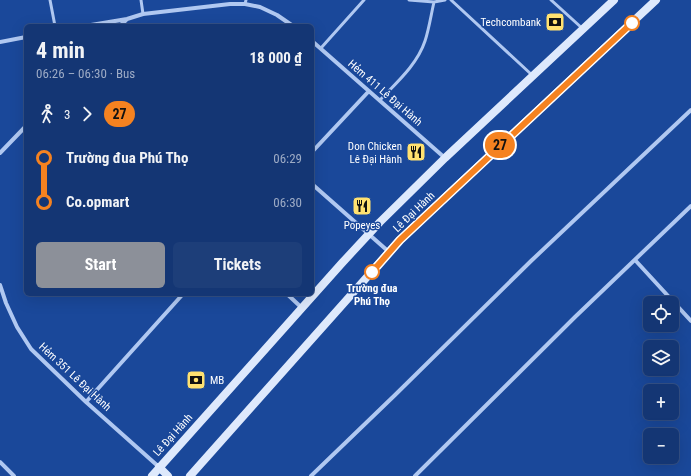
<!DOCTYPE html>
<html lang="en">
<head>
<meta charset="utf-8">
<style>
  body { margin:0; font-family:"Roboto Condensed",sans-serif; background:#1d3e79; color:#f1f3f6; height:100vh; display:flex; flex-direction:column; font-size:15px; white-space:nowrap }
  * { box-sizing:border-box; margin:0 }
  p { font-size:13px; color:#9dabc5 }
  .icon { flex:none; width:22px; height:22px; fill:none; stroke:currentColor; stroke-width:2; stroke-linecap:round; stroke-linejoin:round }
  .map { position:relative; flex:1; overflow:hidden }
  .drawer { position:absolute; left:24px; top:24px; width:290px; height:272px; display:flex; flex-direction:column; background:#143674; border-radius:6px; box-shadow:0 4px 16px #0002,0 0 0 1px #335086 }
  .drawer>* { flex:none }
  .badge { padding:0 8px; border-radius:13px; font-size:14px; line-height:26px }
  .buttons { position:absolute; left:643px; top:296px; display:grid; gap:8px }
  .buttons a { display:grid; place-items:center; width:36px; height:36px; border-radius:6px; background:#143674; box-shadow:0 4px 16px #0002,0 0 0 1px #335086; font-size:20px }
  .map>.badge { position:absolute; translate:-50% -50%; box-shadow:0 0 0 2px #fff }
  .legs { display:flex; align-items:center; gap:6px; height:44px; padding:0 12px; font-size:13px }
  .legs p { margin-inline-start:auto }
  .summary { display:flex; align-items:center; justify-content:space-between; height:68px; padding:0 12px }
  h1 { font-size:22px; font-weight:700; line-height:30px }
  .primary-button { display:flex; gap:8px; margin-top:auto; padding:8px 12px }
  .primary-button a { flex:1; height:46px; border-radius:6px; background:#8c9099; color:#fff; font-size:16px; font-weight:700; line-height:46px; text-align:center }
  .primary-button a+a { background:#1d3e79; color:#f1f3f6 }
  ul { padding:0 12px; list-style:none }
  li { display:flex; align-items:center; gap:14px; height:44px; font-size:15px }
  li i { display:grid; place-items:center; width:6px; height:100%; margin:0 5px; background:currentColor }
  li i::after { content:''; width:10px; height:10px; margin:-5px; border:3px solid; border-radius:50%; background:#143674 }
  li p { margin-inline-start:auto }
  li:first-child i { background:linear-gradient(#0000 50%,currentColor 0) }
  li:last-child i { background:linear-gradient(currentColor 50%,#0000 0) }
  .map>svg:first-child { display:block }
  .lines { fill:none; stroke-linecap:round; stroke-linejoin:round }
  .service { stroke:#b0c8f1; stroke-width:3 }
  .minor { stroke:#b0c8f1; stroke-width:4 }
  .secondary { stroke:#dee9fc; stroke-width:8 }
  .line-1-casing { stroke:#fff; stroke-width:9 }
  .line-1 { stroke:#f58220; stroke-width:6 }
  .stop-1-dot { fill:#fff; stroke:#f58220; stroke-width:2 }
  .labels { text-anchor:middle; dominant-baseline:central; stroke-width:3; stroke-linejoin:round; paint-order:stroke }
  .poi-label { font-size:11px; fill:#fff; stroke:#1a489a; text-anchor:end }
  .street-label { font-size:11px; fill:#fff; stroke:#1a489a }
  .stop-label { font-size:11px; font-weight:bold; fill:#fff; stroke:#1a489a }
</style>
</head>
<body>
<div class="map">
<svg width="691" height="476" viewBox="0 0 691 476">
  <rect width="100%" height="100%" fill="#1a489a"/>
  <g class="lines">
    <path class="service" d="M 50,0 L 55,26
      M 141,0 L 143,14
      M 409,0 L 434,2 L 445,0
      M 451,0 L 532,75
      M 551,0 L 583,29
      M 245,4 L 246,0
      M 321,48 L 364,0
      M 380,100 C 396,83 417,65 425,41 C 429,29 431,15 434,2"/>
    <path class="minor" d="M 85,26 L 127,19 L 143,14 L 230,4 L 245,4 L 260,7 L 277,15 L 293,26
      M 120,26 L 126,20
      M 312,41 L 445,158
      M 0,42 L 26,37
      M 312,152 L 369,91
      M 0,153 L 26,126
      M 312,184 L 389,252
      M 635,260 L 691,321
      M 0,285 L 6,303 L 17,327 L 31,349 L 86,402 L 159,467
      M 287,294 L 302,308
      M 86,402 L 183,294
      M 0,462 L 14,476
      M 311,476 L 395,395 L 531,261 L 691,110
      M 415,476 L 575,317 L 691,206"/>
    <path class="secondary" d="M 159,467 L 168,476
      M 152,476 L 342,263 L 380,222 L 445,158 L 614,0
      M 190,476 L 400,240 L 453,190 L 656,0"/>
  </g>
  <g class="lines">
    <g class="line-1-casing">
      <path id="line-1" d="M 372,272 L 400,240 L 432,210 L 632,23"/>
    </g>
    <use href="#line-1" class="line-1"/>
  </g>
  <defs>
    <g id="bank-square" transform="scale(1)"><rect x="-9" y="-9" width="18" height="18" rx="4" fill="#ffe170" stroke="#1a489a"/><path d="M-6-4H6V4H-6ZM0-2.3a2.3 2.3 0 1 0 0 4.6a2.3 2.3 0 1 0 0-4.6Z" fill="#111"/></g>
    <g id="restaurant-square" transform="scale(1)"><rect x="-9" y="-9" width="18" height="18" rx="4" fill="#ffe170" stroke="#1a489a"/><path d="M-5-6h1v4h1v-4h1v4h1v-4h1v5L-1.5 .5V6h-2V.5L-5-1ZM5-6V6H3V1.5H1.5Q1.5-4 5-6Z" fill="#111"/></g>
  </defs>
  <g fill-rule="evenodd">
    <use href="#bank-square" x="555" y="22"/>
    <use href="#restaurant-square" x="416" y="152"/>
    <use href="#restaurant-square" x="362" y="206"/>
    <use href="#bank-square" x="196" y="380"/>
  </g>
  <g class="stop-1-dot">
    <circle cx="632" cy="23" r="7"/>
    <circle cx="372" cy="272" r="7"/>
  </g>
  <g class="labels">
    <g class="poi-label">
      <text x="541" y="22">Techcombank</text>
      <text x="402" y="146">Don Chicken<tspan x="402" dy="13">Lê Đại Hành</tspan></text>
      <text x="362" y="225" text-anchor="middle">Popeyes</text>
      <text x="210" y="380" text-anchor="start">MB</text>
    </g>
    <g class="street-label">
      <text transform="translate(385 93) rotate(41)">Hẻm 411 Lê Đại Hành</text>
      <text transform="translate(414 212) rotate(-44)">Lê Đại Hành</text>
      <text transform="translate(75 377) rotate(43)">Hẻm 351 Lê Đại Hành</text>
      <text transform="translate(173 435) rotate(-48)">Lê Đại Hành</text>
    </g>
    <g class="stop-label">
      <text x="372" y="288">Trường đua<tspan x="372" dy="13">Phú Thọ</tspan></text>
    </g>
  </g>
</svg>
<div class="buttons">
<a><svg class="icon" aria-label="locate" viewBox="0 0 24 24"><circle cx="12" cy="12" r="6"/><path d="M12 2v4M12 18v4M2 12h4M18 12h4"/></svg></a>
<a><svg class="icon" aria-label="layers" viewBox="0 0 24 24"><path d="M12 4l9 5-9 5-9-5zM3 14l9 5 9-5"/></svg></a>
<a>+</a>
<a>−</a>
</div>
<b class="badge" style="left:500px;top:145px;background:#f58220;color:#111">27</b>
<section class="drawer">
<div class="summary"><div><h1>4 min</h1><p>06:26 – 06:30 · Bus</p></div><b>18 000 ₫</b></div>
<div class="legs"><svg class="icon" aria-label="walk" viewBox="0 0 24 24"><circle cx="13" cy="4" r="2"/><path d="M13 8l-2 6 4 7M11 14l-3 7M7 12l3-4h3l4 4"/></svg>3<svg class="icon" aria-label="forward" viewBox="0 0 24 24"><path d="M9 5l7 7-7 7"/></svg><b class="badge" style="background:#f58220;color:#111">27</b></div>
<ul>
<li><i style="color:#f58220"></i><b>Trường đua Phú Thọ</b><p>06:29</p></li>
<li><i style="color:#f58220"></i><b>Co.opmart</b><p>06:30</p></li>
</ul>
<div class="primary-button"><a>Start</a><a>Tickets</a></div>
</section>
</div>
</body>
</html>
